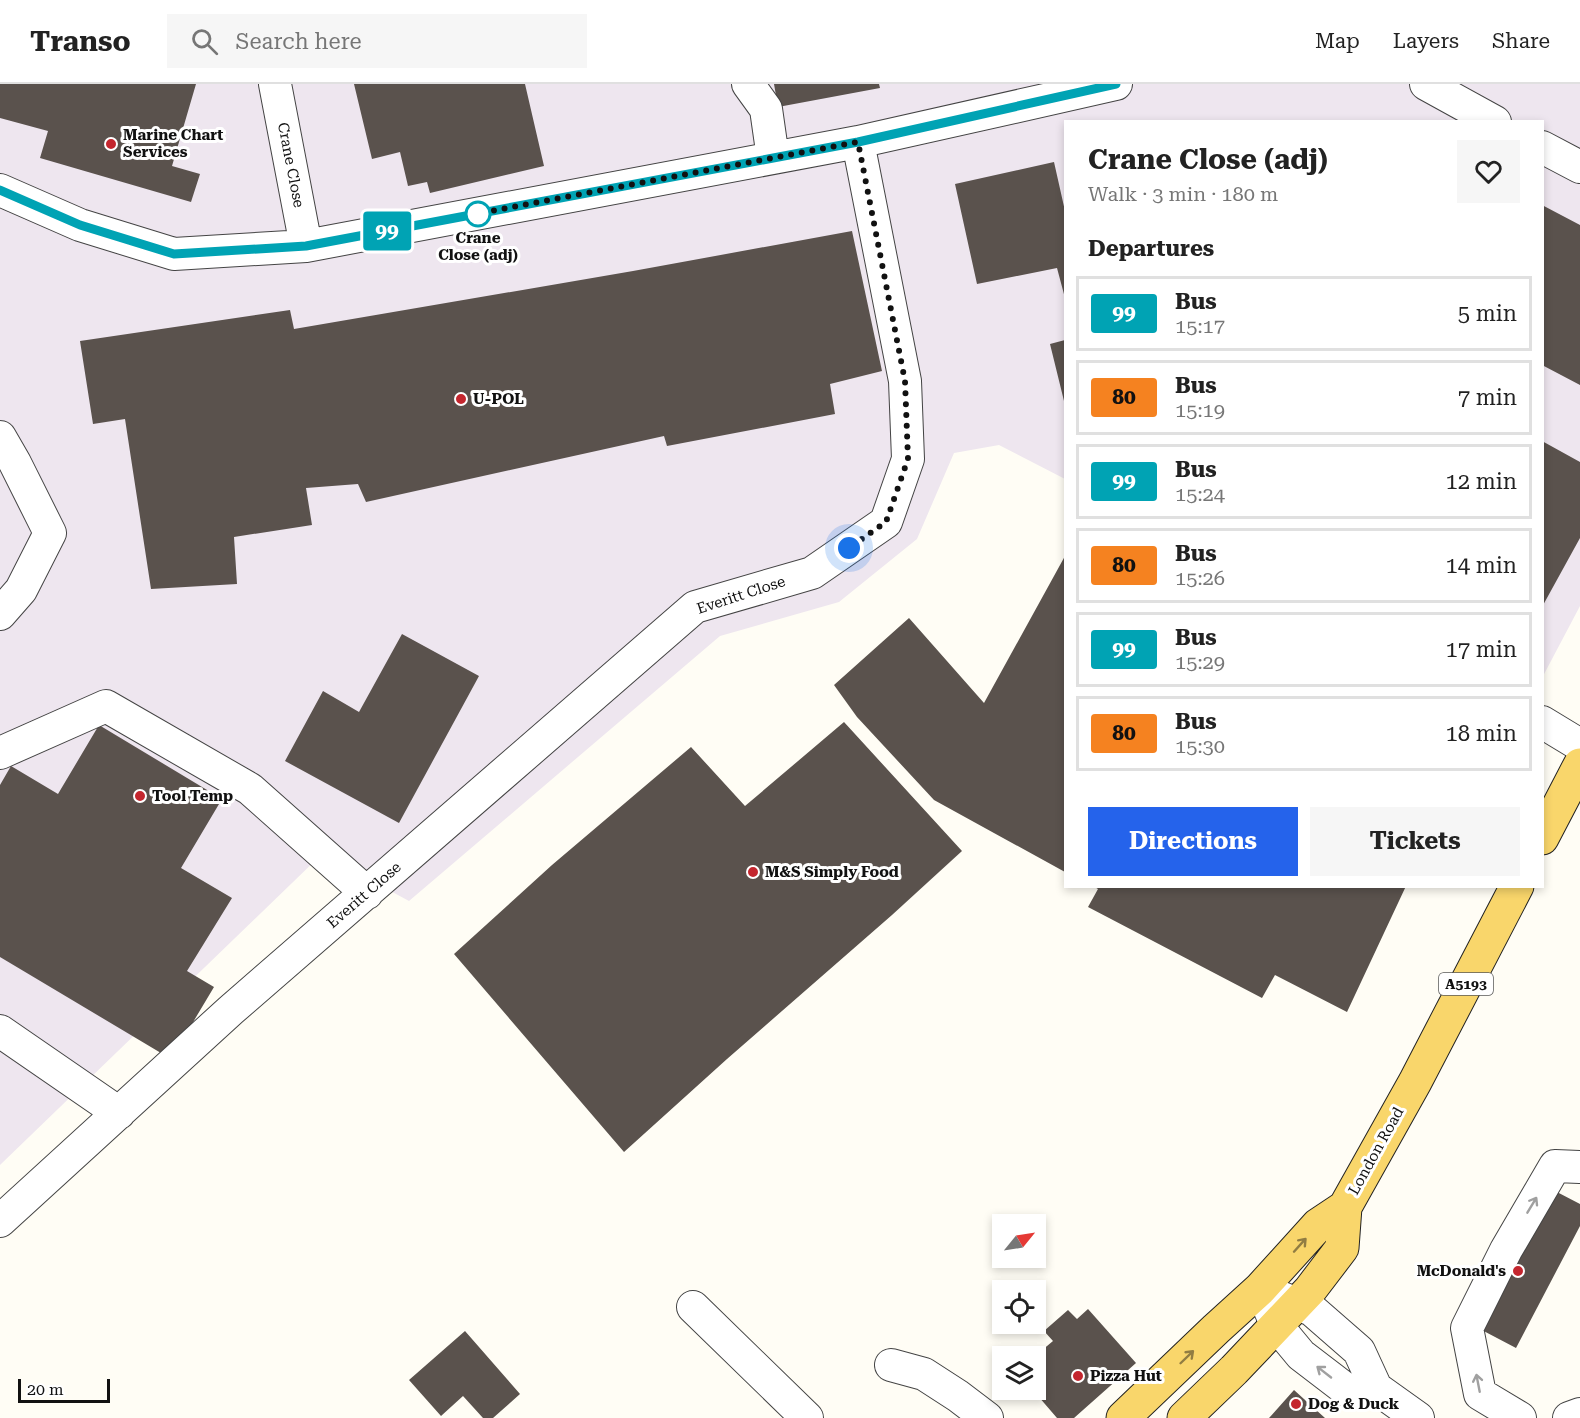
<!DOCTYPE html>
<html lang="en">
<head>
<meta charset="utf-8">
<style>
  body { margin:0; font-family:"Roboto Serif",serif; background:#f6f6f6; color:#222; height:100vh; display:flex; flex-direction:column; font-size:22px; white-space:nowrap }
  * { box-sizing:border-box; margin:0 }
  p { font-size:20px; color:#767676 }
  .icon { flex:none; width:33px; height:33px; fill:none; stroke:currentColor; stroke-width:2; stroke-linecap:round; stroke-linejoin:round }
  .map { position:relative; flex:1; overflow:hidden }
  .side { position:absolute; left:1064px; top:36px; width:480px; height:768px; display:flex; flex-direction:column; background:#fff; border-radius:0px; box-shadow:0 3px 9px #0003 }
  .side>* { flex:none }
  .badge { padding:0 12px; border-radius:4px; font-size:21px; line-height:39px }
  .needle { width:39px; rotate:60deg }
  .tools { position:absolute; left:992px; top:1130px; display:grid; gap:12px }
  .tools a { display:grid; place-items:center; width:54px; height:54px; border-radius:0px; background:#fff; box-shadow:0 3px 9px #0003; font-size:30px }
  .scale { position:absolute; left:18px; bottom:15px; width:92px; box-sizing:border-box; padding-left:6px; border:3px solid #111; border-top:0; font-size:16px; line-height:21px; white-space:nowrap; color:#111; -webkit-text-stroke:4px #fff; paint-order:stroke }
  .you { position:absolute; width:30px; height:30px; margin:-15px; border:4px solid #fff; border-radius:50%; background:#1a73e8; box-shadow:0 0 0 9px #1a73e833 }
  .map>.badge { position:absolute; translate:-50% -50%; box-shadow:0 0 0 3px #fff }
  h2 { padding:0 24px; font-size:22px; line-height:54px }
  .round { display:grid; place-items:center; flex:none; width:63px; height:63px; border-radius:0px; background:#f6f6f6 }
  .overview { display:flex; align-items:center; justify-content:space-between; height:102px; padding:0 24px }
  h1 { font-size:28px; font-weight:700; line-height:45px }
  .action { display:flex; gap:12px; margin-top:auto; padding:12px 24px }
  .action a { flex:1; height:69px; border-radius:0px; background:#2563eb; color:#fff; font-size:24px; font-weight:700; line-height:69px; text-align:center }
  .action a+a { background:#f6f6f6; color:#222 }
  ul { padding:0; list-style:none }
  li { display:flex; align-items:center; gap:18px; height:75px; margin:0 12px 9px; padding:0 12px; border:3px solid #e0e0e0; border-radius:0px }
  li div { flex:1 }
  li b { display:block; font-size:22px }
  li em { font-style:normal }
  li .badge { min-width:66px; font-weight:700; text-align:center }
  header { display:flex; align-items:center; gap:36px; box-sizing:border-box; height:84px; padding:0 30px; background:#fff; border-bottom:2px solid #e0e0e0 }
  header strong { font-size:28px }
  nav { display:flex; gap:33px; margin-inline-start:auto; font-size:21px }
  .search { width:420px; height:54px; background:#f6f6f6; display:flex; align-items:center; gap:15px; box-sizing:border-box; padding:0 21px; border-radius:0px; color:#767676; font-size:22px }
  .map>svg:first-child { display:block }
  .industrial { fill:#eee6ef }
  .building { fill:#5a524d }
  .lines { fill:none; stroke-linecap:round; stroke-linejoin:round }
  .minor-casing { stroke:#444; stroke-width:34 }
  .major-casing { stroke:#222; stroke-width:35 }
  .minor { stroke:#fff; stroke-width:32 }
  .major { stroke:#f9d66b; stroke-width:33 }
  .oneway { stroke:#a0a0a0 }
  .oneway2 { stroke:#917d42 }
  .line-casing { stroke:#fff; stroke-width:14 }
  .line { stroke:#00a3b4; stroke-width:9 }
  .walk { stroke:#111; stroke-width:6; stroke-dasharray:0 10.8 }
  .poi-dot { fill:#c4262e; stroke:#fff; stroke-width:2 }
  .stop-dot { fill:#fff; stroke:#00a3b4; stroke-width:3 }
  .labels { text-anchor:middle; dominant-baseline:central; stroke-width:6; stroke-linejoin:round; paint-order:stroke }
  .shield { fill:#fff; stroke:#585858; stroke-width:1.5 }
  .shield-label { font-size:14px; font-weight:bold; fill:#111 }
  .poi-label { font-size:15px; font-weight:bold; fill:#111; stroke:#fff; text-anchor:start }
  .street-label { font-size:15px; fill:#111; stroke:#fff }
  .stop-label { font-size:15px; font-weight:bold; fill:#111; stroke:#fff }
</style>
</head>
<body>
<header>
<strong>Transo</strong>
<div class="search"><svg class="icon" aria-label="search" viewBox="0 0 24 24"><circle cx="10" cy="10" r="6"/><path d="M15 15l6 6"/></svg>Search here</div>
<nav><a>Map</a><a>Layers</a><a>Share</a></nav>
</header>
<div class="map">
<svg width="1580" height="1334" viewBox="0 0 1580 1334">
  <rect width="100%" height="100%" fill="#fffdf5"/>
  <path class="industrial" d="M 0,0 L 1580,0 L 1580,522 L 1542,594 L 1542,38 L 1065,38 L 1065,395 L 999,361 L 954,369 L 917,455 L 839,518 L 720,552 L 409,817 L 322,770 L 0,1081 Z"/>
  <path class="building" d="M 0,0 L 196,0 L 172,82 L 200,90 L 191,118 L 40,74 L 48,47 L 0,34 Z
    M 354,0 L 525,0 L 544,82 L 430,109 L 427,98 L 408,102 L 400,68 L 372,75 Z
    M 774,0 L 879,0 L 880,4 L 778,23 Z
    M 1054,78 L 1065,127 L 1065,214 L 1057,184 L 977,200 L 955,100 Z
    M 1542,121 L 1580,141 L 1580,301 L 1542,281 Z
    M 852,147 L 882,287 L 830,300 L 835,330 L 667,362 L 664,352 L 366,418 L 358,400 L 306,404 L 312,441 L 234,453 L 237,500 L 151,505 L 125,335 L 93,340 L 80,257 L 290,226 L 294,245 L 633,187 Z
    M 1065,256 L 1065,317 L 1064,317 L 1050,260 Z
    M 1542,357 L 1580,378 L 1580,454 L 1542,523 Z
    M 1065,472 L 1065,788 L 934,716 L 857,633 L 834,601 L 909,534 L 984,619 Z
    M 402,550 L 479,592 L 399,739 L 285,677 L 323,607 L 359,628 Z
    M 844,638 L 962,767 L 892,831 L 727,975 L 624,1068 L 454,870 L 552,781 L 691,663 L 745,722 Z
    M 99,641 L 222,715 L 181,784 L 232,814 L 187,887 L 214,903 L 171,975 L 0,873 L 0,701 L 11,682 L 58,710 Z
    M 1093,802 L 1406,802 L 1347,928 L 1275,891 L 1262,914 L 1088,823 L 1098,805 Z
    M 1530,1094 L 1580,1120 L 1580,1142 L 1516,1264 L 1457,1233 Z
    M 1088,1225 L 1136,1279 L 1074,1334 L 1057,1334 L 1032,1305 L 1035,1305 L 1035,1272 L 1053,1257 L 1044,1247 L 1068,1226 L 1077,1235 Z
    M 465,1247 L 520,1310 L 493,1334 L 483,1334 L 463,1312 L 441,1332 L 409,1296 Z
    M 1294,1306 L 1325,1334 L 1269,1334 Z"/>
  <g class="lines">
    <g class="minor-casing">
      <path id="minor" d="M 275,0 L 306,162
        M 748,0 L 766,25 L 773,74
        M 1426,0 L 1495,38
        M 1542,63 L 1580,83
        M 0,106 L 80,141 L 174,170 L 306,162 L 858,58 L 1116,0
        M 0,353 L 15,379 L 50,449 L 21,506 L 0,530
        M 1542,638 L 1580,661
        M 0,669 L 106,622 L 250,705 L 367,809
        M 0,947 L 119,1029
        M 0,1137 L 231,926 L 695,523 L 812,489 L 886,438 L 908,375 L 905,297 L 858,58
        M 1260,1205 L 1312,1226 L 1359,1267 L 1376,1304 L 1418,1334
        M 1266,1217 L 1277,1242 L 1301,1271 L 1348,1307 L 1376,1304
        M 693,1223 L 807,1334
        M 891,1281 L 924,1290 L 958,1312 L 987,1334
        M 1520,1334 L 1480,1310 L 1467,1244 L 1506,1166 L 1555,1082 L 1580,1083
        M 1569,1334 L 1580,1330"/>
    </g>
    <g class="major-casing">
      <path id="major" d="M 1542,754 L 1580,681
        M 1123,1334 L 1216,1245 L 1260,1205 L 1318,1141 L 1345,1123 L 1415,998 L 1517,802
        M 1184,1334 L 1234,1286 L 1310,1206 L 1342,1164 L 1345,1123"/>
    </g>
    <use href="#minor" class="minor"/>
    <use href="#major" class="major"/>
  </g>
  <defs><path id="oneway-shaft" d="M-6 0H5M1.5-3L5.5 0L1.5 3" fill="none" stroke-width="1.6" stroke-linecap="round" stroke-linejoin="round" transform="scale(1.5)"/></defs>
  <g class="oneway">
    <use href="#oneway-shaft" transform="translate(1532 1121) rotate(-59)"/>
    <use href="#oneway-shaft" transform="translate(1324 1288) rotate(-142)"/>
    <use href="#oneway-shaft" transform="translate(1478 1299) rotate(-101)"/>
  </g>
  <g class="oneway2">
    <use href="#oneway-shaft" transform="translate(1300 1161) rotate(-48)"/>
    <use href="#oneway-shaft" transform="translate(1187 1273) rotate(-44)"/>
  </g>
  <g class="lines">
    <g class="line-casing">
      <path id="line" d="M 0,106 L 80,141 L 174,170 L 306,162 L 858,58 L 1116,0"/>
    </g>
    <use href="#line" class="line"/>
    <path class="walk" d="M 478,130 L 470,131 L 858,58 L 905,297 L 908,375 L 886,438 L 849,464"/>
  </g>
  <g class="poi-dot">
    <circle cx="111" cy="60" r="6"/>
    <circle cx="461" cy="315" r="6"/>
    <circle cx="140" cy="712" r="6"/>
    <circle cx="753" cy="788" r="6"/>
    <circle cx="1518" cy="1187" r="6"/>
    <circle cx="1078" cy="1292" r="6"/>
    <circle cx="1296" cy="1320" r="6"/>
  </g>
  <circle class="stop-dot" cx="478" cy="130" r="12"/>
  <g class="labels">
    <rect class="shield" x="1439" y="889" width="54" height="22" rx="4.5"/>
    <g class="shield-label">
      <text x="1466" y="900">A5193</text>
    </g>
    <g class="poi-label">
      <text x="123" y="51">Marine Chart<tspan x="123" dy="17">Services</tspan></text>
      <text x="473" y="315">U-POL</text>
      <text x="152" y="712">Tool Temp</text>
      <text x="765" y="788">M&amp;S Simply Food</text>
      <text x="1506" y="1187" text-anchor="end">McDonald's</text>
      <text x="1090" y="1292">Pizza Hut</text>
      <text x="1308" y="1320">Dog &amp; Duck</text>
    </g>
    <g class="street-label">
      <text transform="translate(291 81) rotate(79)">Crane Close</text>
      <text transform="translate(741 511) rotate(-18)">Everitt Close</text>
      <text transform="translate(364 811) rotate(-41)">Everitt Close</text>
      <text transform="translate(1376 1067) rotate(-61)">London Road</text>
    </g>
    <g class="stop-label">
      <text x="478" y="154">Crane<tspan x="478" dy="17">Close (adj)</tspan></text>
    </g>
  </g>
</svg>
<div class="tools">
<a><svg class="needle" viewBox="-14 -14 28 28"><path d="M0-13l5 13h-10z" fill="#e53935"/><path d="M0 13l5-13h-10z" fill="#767676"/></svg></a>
<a><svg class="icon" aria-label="locate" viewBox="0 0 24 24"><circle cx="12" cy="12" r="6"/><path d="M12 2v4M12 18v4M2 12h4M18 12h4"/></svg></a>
<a><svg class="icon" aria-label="layers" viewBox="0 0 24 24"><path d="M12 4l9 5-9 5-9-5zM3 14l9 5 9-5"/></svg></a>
</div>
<div class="scale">20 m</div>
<div class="you" style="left:849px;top:464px"></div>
<b class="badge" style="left:387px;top:147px;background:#00a3b4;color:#fff">99</b>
<section class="side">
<div class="overview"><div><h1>Crane Close (adj)</h1><p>Walk · 3 min · 180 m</p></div><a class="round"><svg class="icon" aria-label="heart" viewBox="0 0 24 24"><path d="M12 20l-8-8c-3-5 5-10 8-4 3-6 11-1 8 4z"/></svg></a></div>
<h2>Departures</h2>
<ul>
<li><span class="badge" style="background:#00a3b4;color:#fff">99</span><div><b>Bus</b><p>15:17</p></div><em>5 min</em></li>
<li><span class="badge" style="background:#f58220;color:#111">80</span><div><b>Bus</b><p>15:19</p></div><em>7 min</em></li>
<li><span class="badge" style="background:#00a3b4;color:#fff">99</span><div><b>Bus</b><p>15:24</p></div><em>12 min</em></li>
<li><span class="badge" style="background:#f58220;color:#111">80</span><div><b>Bus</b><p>15:26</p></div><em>14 min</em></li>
<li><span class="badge" style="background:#00a3b4;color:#fff">99</span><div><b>Bus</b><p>15:29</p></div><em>17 min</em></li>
<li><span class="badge" style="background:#f58220;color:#111">80</span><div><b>Bus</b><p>15:30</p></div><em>18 min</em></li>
</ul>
<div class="action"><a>Directions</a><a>Tickets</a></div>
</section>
</div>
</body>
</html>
